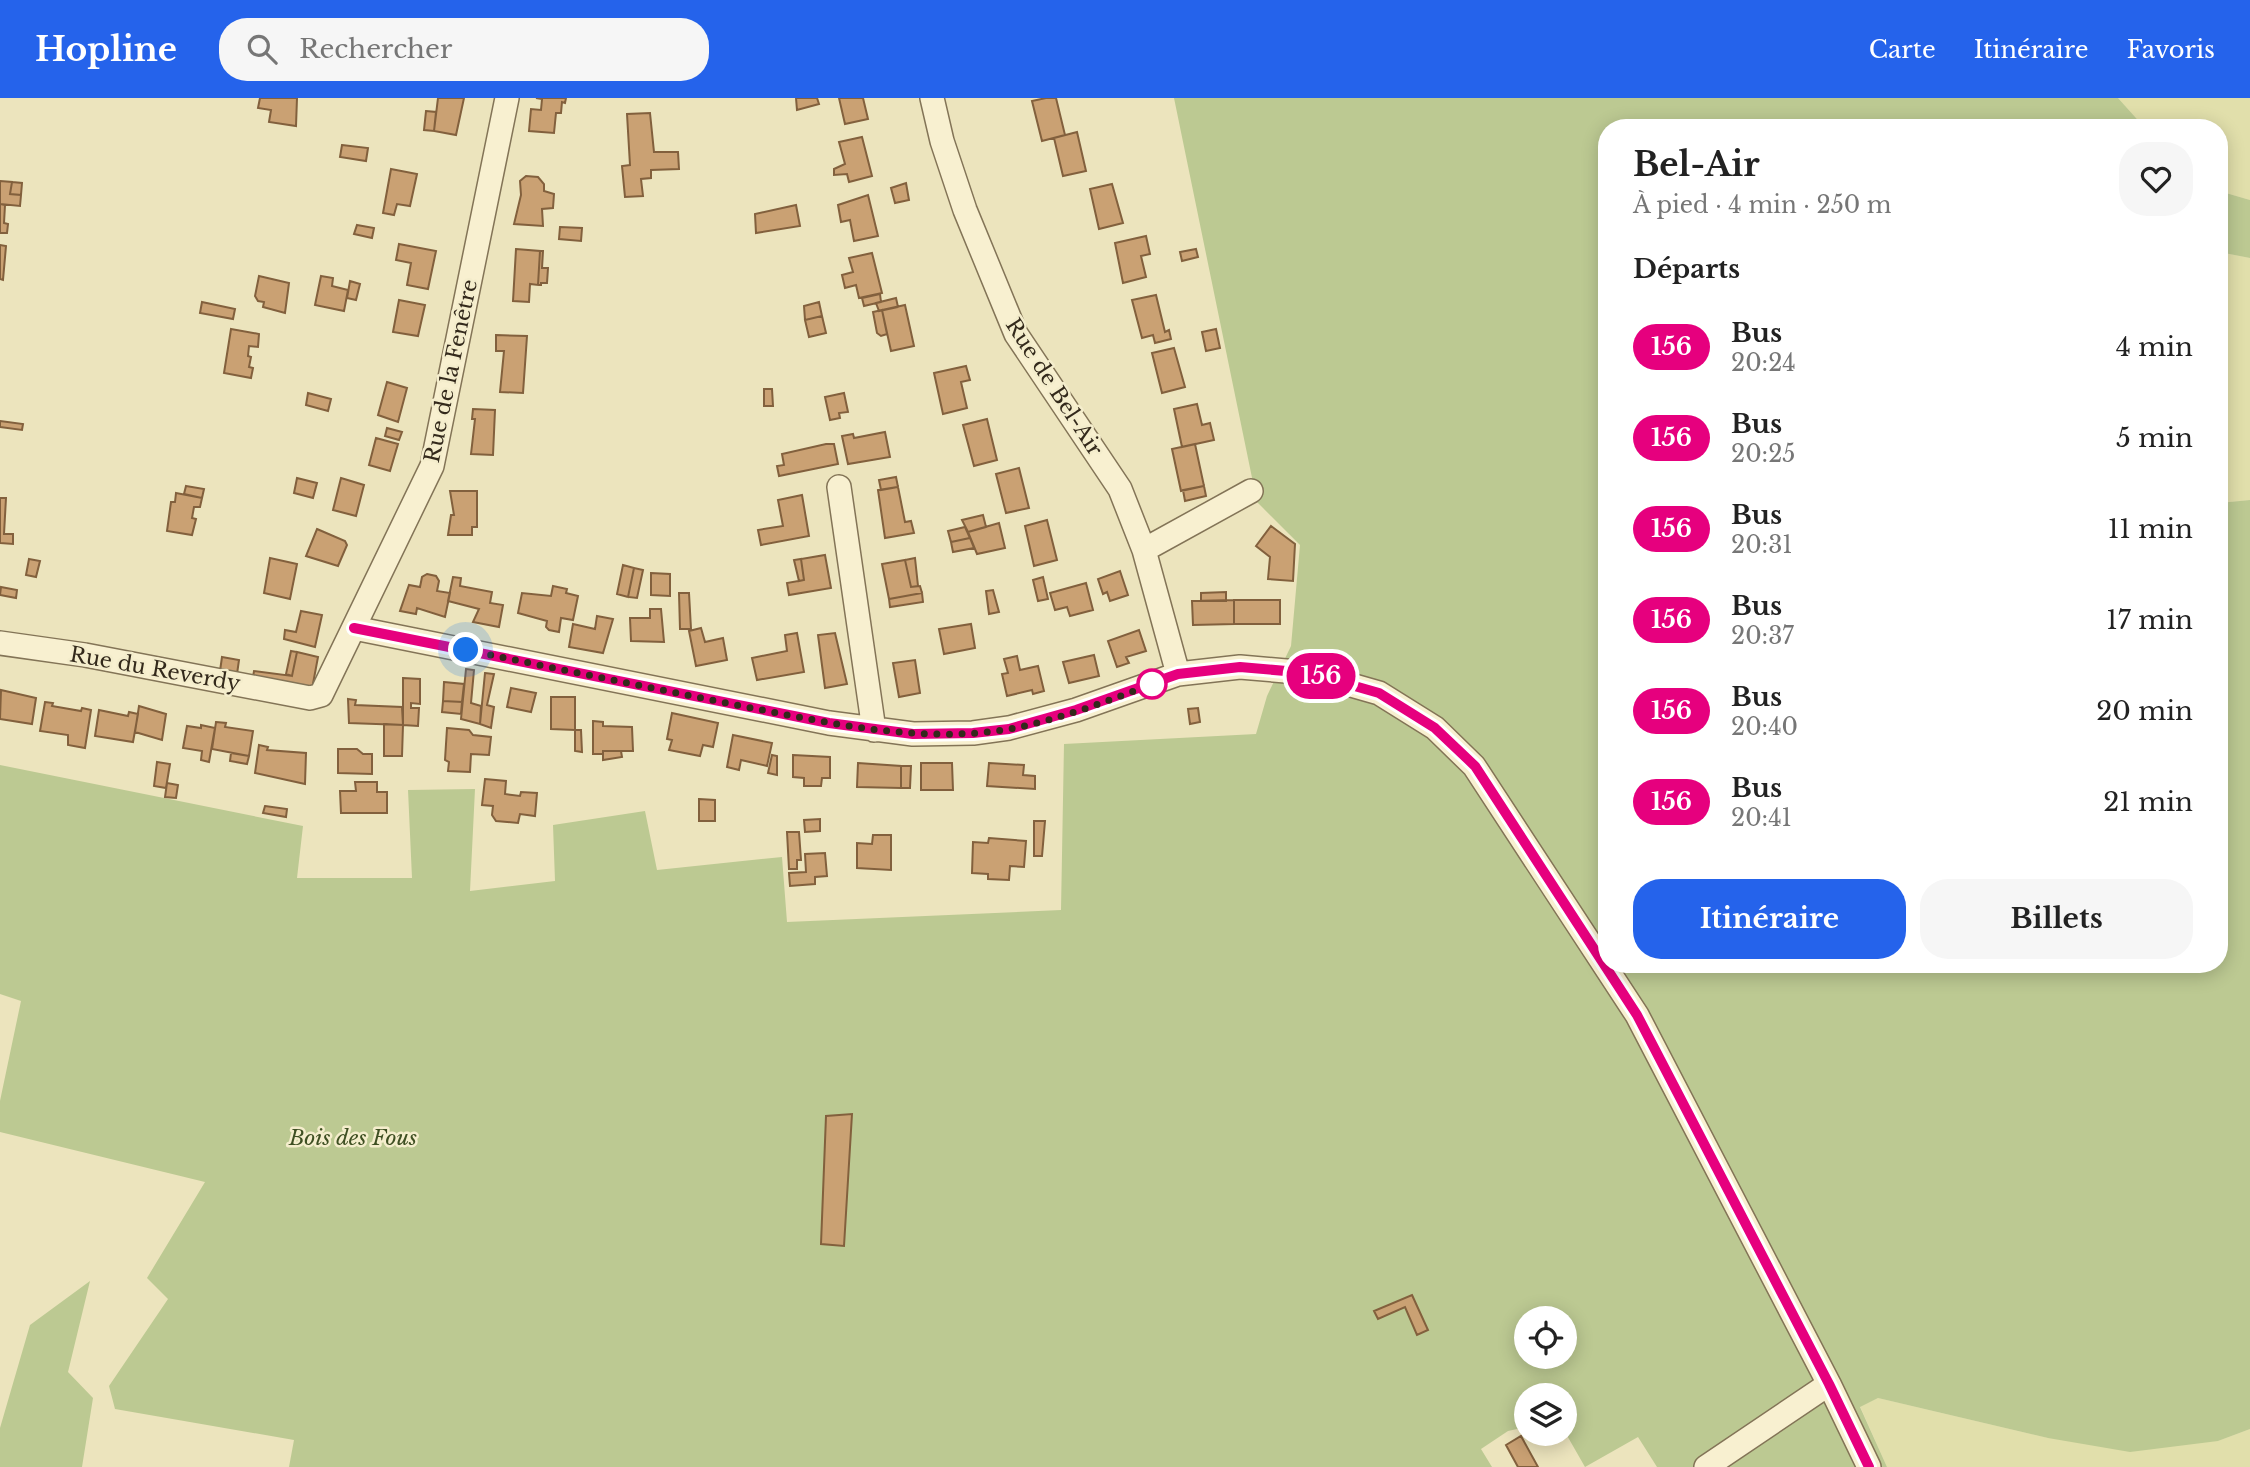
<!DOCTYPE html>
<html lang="fr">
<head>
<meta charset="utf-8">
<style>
  body { margin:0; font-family:"Libre Baskerville",serif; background:#f6f6f6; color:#222; height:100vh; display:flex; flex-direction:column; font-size:26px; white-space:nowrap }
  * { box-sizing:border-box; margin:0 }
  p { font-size:23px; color:#767676 }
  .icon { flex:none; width:38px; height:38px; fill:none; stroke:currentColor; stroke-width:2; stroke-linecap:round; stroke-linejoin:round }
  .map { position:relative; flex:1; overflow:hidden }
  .sheet { position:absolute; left:1598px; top:21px; width:630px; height:854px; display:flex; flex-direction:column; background:#fff; border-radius:28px; box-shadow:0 4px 18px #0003 }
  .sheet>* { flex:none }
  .badge { padding:0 14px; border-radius:23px; font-size:24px; line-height:46px }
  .controls { position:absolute; left:1514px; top:1208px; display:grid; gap:14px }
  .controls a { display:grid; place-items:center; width:63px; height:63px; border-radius:50%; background:#fff; box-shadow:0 4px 18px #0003; font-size:35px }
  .you { position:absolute; width:35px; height:35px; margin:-18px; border:5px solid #fff; border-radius:50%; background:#1a73e8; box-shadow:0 0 0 10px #1a73e833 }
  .map>.badge { position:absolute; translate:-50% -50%; box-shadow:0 0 0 4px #fff }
  h2 { padding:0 35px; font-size:26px; line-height:63px }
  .round { display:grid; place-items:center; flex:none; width:74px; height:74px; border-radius:28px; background:#f6f6f6 }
  .head { display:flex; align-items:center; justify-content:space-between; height:119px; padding:0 35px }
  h1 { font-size:33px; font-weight:700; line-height:52px }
  .button { display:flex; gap:14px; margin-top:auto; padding:14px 35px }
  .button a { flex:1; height:80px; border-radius:28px; background:#2563eb; color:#fff; font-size:28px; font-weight:700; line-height:80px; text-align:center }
  .button a+a { background:#f6f6f6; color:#222 }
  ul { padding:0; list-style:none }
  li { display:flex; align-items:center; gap:21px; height:91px; padding:0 35px }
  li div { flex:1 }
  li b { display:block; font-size:26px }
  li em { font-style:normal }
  li .badge { min-width:77px; font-weight:700; text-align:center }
  header { display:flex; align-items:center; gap:42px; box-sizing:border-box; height:98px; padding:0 35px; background:#2563eb; color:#fff }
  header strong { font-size:33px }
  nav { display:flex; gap:38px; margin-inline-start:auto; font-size:24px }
  .search { width:490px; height:63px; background:#f6f6f6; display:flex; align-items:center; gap:18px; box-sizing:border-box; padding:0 24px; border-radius:28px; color:#767676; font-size:26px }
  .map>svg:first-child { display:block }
  .farmland { fill:#e1dfab }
  .green { fill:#bcc992; fill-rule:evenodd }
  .building { fill:#caa173; stroke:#82603d; stroke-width:2 }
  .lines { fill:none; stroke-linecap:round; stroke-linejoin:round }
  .street-casing { stroke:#837457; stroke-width:26 }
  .street { stroke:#f8f0d0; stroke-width:23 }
  .line-casing { stroke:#fff; stroke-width:16 }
  .line { stroke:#e6007e; stroke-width:10 }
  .walk { stroke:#33291b; stroke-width:7; stroke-dasharray:0 12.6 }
  .stop-dot { fill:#fff; stroke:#e6007e; stroke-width:3.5 }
  .labels { text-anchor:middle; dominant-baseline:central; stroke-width:5; stroke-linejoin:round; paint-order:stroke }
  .street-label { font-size:21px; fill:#33291b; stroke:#f4edcc }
  .park-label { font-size:21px; font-style:italic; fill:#3e4f22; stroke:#f4edcc }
</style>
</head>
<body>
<header>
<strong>Hopline</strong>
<div class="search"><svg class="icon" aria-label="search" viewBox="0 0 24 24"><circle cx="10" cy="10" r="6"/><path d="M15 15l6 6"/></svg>Rechercher</div>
<nav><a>Carte</a><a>Itinéraire</a><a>Favoris</a></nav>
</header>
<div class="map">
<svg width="2250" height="1369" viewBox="0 0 2250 1369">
  <rect width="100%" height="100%" fill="#ece4bd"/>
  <path class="farmland" d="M 2118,0 L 2250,0 L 2250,102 L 2219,93 L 2219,30 L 2145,30 Z
    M 2219,154 L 2250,160 L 2250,402 L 2219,405 Z
    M 1878,1300 L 2048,1340 L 2218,1343 L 2250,1331 L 2250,1369 L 1887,1369 L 1860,1308 Z"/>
  <path class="green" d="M 1174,0 L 2118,0 L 2145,30 L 1606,30 L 1606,866 L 2219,866 L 2219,405 L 2250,402 L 2250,1331 L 2218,1343 L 2130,1354 L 2048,1340 L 1878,1300 L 1860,1309 L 1887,1369 L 1657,1369 L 1638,1339 L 1585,1369 L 1565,1334 L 1564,1297 L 1526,1297 L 1526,1329 L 1508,1333 L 1481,1351 L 1492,1369 L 289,1369 L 294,1342 L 115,1311 L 109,1288 L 168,1201 L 147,1180 L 205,1084 L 0,1034 L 0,1003 L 21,903 L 0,896 L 0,667 L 303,728 L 297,780 L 412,780 L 408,692 L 475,691 L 470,793 L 555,783 L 553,727 L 645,713 L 657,772 L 782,759 L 787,824 L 1061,812 L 1064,646 L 1256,636 L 1267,598 L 1291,548 L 1300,447 L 1257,404 ZM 1526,1220 L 1564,1220 L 1564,1258 L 1526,1258 Z
    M 2219,93 L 2250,102 L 2250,160 L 2219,154 Z
    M 90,1183 L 68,1274 L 93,1300 L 82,1369 L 0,1369 L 0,1330 L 30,1227 Z"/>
  <path class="building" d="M 260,0 L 297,0 L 296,28 L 269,24 L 271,12 L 258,10 Z
    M 438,0 L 464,0 L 456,37 L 434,33 Z
    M 536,0 L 566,0 L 565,5 L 562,4 L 561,15 L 556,15 L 554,35 L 529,33 L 531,11 L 541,12 L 542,1 Z
    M 796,0 L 817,0 L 819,6 L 797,12 Z
    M 839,0 L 863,0 L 868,21 L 845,26 Z
    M 1046,0 L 1056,0 L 1065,37 L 1042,43 L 1032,3 Z
    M 426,13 L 436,14 L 434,33 L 424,32 Z
    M 650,15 L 654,54 L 678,54 L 679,71 L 651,72 L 651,80 L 641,81 L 643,98 L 625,99 L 622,68 L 630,67 L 627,16 Z
    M 1077,34 L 1086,73 L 1063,78 L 1054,40 Z
    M 862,39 L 872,78 L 849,84 L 847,76 L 834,77 L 834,71 L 845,66 L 839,44 Z
    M 342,47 L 368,50 L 366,63 L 340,59 Z
    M 391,71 L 417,76 L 410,108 L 397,106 L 394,117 L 383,115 Z
    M 526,78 L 538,79 L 544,86 L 544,93 L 554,96 L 553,110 L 542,111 L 543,128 L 514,126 L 521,97 L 520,83 Z
    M 0,83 L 12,84 L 10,96 L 21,97 L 20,108 L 0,106 Z
    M 12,84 L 22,85 L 21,97 L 10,96 Z
    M 906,85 L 909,102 L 895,105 L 891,90 Z
    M 1112,86 L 1123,125 L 1099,131 L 1090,91 Z
    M 868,97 L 878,138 L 854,143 L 850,122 L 841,124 L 838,107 Z
    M 0,106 L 5,107 L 4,125 L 8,126 L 7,135 L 0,135 Z
    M 796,107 L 800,128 L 756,135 L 755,116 Z
    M 357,127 L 374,130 L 372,140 L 354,136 Z
    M 560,129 L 582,130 L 581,143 L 559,141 Z
    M 1146,138 L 1150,156 L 1141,158 L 1146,179 L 1123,185 L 1115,145 Z
    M 399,146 L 436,153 L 428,191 L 407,187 L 411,165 L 396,162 Z
    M 0,147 L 6,148 L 3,182 L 0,181 Z
    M 516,151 L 540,153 L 538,187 L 530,186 L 529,204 L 513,203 Z
    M 1196,151 L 1198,159 L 1182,163 L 1180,154 Z
    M 540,153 L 543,153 L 542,170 L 548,170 L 547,185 L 541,185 L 541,187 L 538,187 Z
    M 872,155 L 882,195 L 859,200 L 856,187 L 845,190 L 842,177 L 853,174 L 849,160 Z
    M 259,178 L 289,185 L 285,215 L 263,209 L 264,204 L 258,203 L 255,198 Z
    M 321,178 L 333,180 L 332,188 L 348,192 L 344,213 L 315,207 Z
    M 350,183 L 360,186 L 356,202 L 347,200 Z
    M 880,196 L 881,204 L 864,208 L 862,200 Z
    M 1156,197 L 1165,234 L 1169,232 L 1171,241 L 1155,245 L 1153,237 L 1142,240 L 1132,202 Z
    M 896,200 L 898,209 L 879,213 L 876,205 Z
    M 399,202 L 425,207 L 418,238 L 393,234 Z
    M 202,204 L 235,211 L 233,221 L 200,215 Z
    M 819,204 L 822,218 L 805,222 L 804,208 Z
    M 905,207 L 914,248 L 891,253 L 882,212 Z
    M 882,212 L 887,236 L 881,238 L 877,235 L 873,214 Z
    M 822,218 L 826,235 L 809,239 L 805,222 Z
    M 231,231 L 259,236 L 258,249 L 249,248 L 248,258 L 251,259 L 249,269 L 253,270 L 251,280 L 224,275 Z
    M 1216,231 L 1220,250 L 1206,253 L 1202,234 Z
    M 496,237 L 527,238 L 523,295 L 500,294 L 504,253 L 496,253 Z
    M 1174,250 L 1185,289 L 1162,295 L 1152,255 Z
    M 966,268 L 970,282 L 961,284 L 967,310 L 943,316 L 934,275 Z
    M 387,284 L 407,290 L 398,324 L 378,317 Z
    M 764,291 L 772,291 L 773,308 L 764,308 Z
    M 308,295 L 331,301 L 328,313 L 306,307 Z
    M 844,295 L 848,314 L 839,315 L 840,320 L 830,322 L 825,299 Z
    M 1197,306 L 1202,327 L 1210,325 L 1214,342 L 1182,349 L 1174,311 Z
    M 473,311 L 495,312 L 493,357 L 471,356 L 475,321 L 472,321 Z
    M 987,321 L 997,362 L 974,368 L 963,327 Z
    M 0,323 L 23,326 L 22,332 L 0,329 Z
    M 387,330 L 402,334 L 399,342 L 385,338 Z
    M 885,334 L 890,359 L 848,366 L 842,338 L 853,336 L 854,340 Z
    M 376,340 L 398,346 L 390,373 L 369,367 Z
    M 826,346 L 834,346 L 838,366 L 779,378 L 777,368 L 784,367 L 782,356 Z
    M 1195,346 L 1204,388 L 1181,393 L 1172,351 Z
    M 1019,370 L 1029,410 L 1006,415 L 996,376 Z
    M 896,379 L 898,389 L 881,392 L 879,382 Z
    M 297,380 L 317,385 L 313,400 L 294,395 Z
    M 341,380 L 364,387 L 356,418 L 333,412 Z
    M 186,388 L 204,391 L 202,400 L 184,396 Z
    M 1204,388 L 1206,398 L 1185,403 L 1183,392 Z
    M 898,389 L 905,424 L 911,423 L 914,435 L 885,440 L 878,392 Z
    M 450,393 L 477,393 L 477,429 L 472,429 L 472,437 L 448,437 L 451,417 L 454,417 Z
    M 176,395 L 202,400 L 200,409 L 194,409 L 192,420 L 196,421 L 192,437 L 167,433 L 171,404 L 175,404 Z
    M 802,397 L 809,438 L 761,447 L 758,432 L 783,428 L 778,402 Z
    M 0,400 L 6,400 L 4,436 L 13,436 L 13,446 L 0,445 Z
    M 983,417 L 986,429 L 968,434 L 962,422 Z
    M 1047,422 L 1057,462 L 1034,468 L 1025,428 Z
    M 999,425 L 1005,450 L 977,456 L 968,434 Z
    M 1271,428 L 1295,446 L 1293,483 L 1268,481 L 1270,459 L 1256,448 Z
    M 965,429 L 970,440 L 951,444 L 948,433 Z
    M 317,431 L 345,443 L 347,447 L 338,468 L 306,458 Z
    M 970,440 L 974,450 L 953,454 L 951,444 Z
    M 825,457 L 831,490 L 789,497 L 787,485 L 804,482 L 801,461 Z
    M 270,460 L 297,466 L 290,501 L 264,495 Z
    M 915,460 L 918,488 L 911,489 L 905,462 Z
    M 29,461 L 40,463 L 36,479 L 26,477 Z
    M 801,461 L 804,482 L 799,483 L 794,462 Z
    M 905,462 L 911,489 L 920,488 L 922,495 L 889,501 L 882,466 Z
    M 623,467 L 634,470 L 628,499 L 617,496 Z
    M 634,470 L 643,472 L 637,500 L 628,499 Z
    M 1120,473 L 1128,497 L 1110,503 L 1107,494 L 1103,496 L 1098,481 Z
    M 651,475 L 670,476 L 670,498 L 651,497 Z
    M 427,476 L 436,478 L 439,483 L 437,493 L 450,495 L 445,519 L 417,510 L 416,516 L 400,513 L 409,487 L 420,489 L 422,479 Z
    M 453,479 L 461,480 L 460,488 L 492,494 L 490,505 L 503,507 L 499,529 L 473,524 L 479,511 L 448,503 Z
    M 1043,479 L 1048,501 L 1038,503 L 1033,482 Z
    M 1086,485 L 1093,512 L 1070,518 L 1067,509 L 1055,512 L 1050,495 Z
    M 553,488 L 567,491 L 566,495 L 578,498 L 573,522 L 561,520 L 559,534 L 549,532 L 546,529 L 547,523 L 518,515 L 522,495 L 551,498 Z
    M 1,489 L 17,492 L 16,500 L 0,497 Z
    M 993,492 L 999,514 L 989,516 L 986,493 Z
    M 1226,494 L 1226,503 L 1201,503 L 1201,495 Z
    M 679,495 L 689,495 L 691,531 L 680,531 Z
    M 922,495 L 923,504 L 890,509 L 889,501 Z
    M 1234,502 L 1280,502 L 1280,526 L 1234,526 Z
    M 1234,502 L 1234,526 L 1193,527 L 1192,503 Z
    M 650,511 L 661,511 L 664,544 L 631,543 L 630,520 L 650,520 Z
    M 301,513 L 322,517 L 315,549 L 284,541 L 285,532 L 296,534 Z
    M 597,518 L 613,521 L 603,555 L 569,549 L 573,526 L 595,531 Z
    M 971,526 L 975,550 L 944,556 L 939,531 Z
    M 701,530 L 705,544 L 723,540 L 727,562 L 696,568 L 689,533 Z
    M 1139,532 L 1146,553 L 1126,559 L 1129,565 L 1117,569 L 1108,543 Z
    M 797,535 L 804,574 L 757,582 L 752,560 L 787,553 L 785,537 Z
    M 835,535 L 847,586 L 825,590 L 818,537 Z
    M 291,553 L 297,554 L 292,578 L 286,576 Z
    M 297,554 L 318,559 L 312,591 L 253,579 L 254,573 L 292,578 Z
    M 1094,557 L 1099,578 L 1069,585 L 1063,564 Z
    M 1017,558 L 1020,572 L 1038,568 L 1044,593 L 1033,596 L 1032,592 L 1007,598 L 1002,576 L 1008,575 L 1004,561 Z
    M 222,559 L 239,562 L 237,576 L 220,573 Z
    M 915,562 L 920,595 L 899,599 L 893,565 Z
    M 466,571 L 474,572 L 471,605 L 481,608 L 480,626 L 461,621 Z
    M 485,575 L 494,576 L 487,607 L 494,609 L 491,630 L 480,626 Z
    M 403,580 L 420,581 L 420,606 L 411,605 L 411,610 L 419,610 L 418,628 L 403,627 Z
    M 444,584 L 464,586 L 462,604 L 443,603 Z
    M 511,590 L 536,595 L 531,614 L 507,609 Z
    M 1,592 L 36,600 L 32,626 L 0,621 Z
    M 551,599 L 575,599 L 575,632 L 551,631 Z
    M 348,601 L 356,602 L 355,607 L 402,609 L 403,627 L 349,625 Z
    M 443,603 L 462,604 L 461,616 L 442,614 Z
    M 45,604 L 53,605 L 52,608 L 81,613 L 82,610 L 91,612 L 85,650 L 68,647 L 68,637 L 40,633 Z
    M 139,608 L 166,616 L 162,642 L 135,634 Z
    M 1198,610 L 1200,624 L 1190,626 L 1188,611 Z
    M 99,612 L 128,618 L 129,614 L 138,616 L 133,644 L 95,638 Z
    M 672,615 L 718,625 L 713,649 L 703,647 L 700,658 L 669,652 L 672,642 L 667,641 Z
    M 593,623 L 603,624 L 603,628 L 632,629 L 633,653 L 603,653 L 603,656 L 593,656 Z
    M 216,624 L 226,625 L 225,629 L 253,633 L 249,658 L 212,651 Z
    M 384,626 L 403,627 L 402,658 L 384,658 Z
    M 201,627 L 215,630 L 209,664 L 201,662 L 202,653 L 183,650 L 187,628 L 201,630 Z
    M 447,630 L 469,632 L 473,637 L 491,639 L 489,657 L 471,656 L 470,674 L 448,673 L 449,664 L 445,662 Z
    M 575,632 L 581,632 L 582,654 L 575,653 Z
    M 733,637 L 772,645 L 767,668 L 741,662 L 739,672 L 727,669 Z
    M 259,647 L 268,649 L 267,652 L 306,655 L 305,686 L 255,675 Z
    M 338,651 L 357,651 L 363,656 L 372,656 L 372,676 L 338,675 Z
    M 603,653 L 621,653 L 622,659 L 603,662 Z
    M 231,655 L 249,658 L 247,666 L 230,663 Z
    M 772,657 L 777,658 L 777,677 L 768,675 Z
    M 793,657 L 830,659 L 830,680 L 822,680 L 821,688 L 804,688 L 804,680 L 793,679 Z
    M 157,664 L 170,666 L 166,690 L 154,688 Z
    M 858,665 L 901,668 L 901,690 L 857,689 Z
    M 921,665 L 952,665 L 953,692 L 921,692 Z
    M 989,665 L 1024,667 L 1023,677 L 1035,678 L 1035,691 L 987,688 Z
    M 901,668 L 911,668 L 910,690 L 901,690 Z
    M 485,681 L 506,683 L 505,696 L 520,698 L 521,694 L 537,695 L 535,718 L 520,716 L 518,725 L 496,723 L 492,717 L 493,708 L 482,707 Z
    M 355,684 L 377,684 L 377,694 L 387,694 L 387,715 L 341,715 L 340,693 L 356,693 Z
    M 167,685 L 178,687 L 176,700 L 165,699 Z
    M 699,701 L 715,702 L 715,723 L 699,723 Z
    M 265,708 L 287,711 L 286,719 L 263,715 Z
    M 820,721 L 820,733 L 805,734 L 804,722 Z
    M 1034,723 L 1045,723 L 1042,758 L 1034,758 Z
    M 787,734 L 799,734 L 801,762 L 797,762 L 797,771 L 789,771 Z
    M 873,737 L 891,737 L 891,772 L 857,770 L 857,745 L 872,746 Z
    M 989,740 L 1026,743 L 1024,769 L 1010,768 L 1009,782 L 988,781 L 988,776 L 972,775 L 973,744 L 988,745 Z
    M 825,755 L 827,778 L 815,779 L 815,786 L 790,788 L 789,775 L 806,774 L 805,756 Z
    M 852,1016 L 844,1148 L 821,1146 L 826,1018 Z
    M 1412,1197 L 1428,1232 L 1417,1237 L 1405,1209 L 1378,1221 L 1374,1213 Z
    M 1521,1338 L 1538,1369 L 1518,1369 L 1506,1347 Z"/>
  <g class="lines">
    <g class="street-casing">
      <path id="street" d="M 932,0 L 942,43 L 965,112 L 1016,236 L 1120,391 L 1144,452 L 1178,576
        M 839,389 L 874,632
        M 1144,452 L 1251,393
        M 354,530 L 829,625 L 913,636 L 973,635 L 1009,630 L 1076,612 L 1178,576 L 1240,569 L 1309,575 L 1379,595 L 1435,630 L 1474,668 L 1637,917 L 1829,1286 L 1869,1369
        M 0,545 L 85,557 L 310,600 L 321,597 L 432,368 L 507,0
        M 1706,1369 L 1829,1286"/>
    </g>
    <use href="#street" class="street"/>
  </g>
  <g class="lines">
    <g class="line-casing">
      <path id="line" d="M 354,530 L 829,625 L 913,636 L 973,635 L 1009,631 L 1076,612 L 1178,576 L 1240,569 L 1309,575 L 1379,595 L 1435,630 L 1475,668 L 1637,917 L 1829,1286 L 1869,1369"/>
    </g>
    <use href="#line" class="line"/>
    <path class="walk" d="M 466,552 C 554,570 642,588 731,606 C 816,622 901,643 988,634 C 1044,628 1102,605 1155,585 L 1152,586"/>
  </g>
  <circle class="stop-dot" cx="1152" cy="586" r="14"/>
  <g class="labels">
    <g class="street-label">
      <text transform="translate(451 273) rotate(-78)">Rue de la Fenêtre</text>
      <text transform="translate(1054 289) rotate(57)">Rue de Bel-Air</text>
      <text transform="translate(155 571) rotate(10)">Rue du Reverdy</text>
    </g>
    <g class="park-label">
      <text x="353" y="1040">Bois des Fous</text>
    </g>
  </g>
</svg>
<div class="controls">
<a><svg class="icon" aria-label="locate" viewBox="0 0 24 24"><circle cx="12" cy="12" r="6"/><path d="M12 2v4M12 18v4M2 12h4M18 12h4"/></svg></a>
<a><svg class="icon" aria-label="layers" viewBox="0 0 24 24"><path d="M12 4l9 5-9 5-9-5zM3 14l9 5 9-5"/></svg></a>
</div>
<div class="you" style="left:466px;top:552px"></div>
<b class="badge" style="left:1321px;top:578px;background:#e6007e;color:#fff">156</b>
<section class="sheet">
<div class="head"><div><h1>Bel-Air</h1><p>À pied · 4 min · 250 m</p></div><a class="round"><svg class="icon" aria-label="heart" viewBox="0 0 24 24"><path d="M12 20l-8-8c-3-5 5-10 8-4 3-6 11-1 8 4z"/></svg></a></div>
<h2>Départs</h2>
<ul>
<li><span class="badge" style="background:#e6007e;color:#fff">156</span><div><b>Bus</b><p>20:24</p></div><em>4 min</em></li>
<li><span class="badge" style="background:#e6007e;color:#fff">156</span><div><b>Bus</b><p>20:25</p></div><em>5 min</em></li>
<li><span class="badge" style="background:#e6007e;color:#fff">156</span><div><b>Bus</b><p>20:31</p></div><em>11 min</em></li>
<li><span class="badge" style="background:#e6007e;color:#fff">156</span><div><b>Bus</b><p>20:37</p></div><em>17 min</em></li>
<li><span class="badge" style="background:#e6007e;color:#fff">156</span><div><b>Bus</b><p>20:40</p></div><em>20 min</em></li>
<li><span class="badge" style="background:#e6007e;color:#fff">156</span><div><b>Bus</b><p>20:41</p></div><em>21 min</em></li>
</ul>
<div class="button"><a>Itinéraire</a><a>Billets</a></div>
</section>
</div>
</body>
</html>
